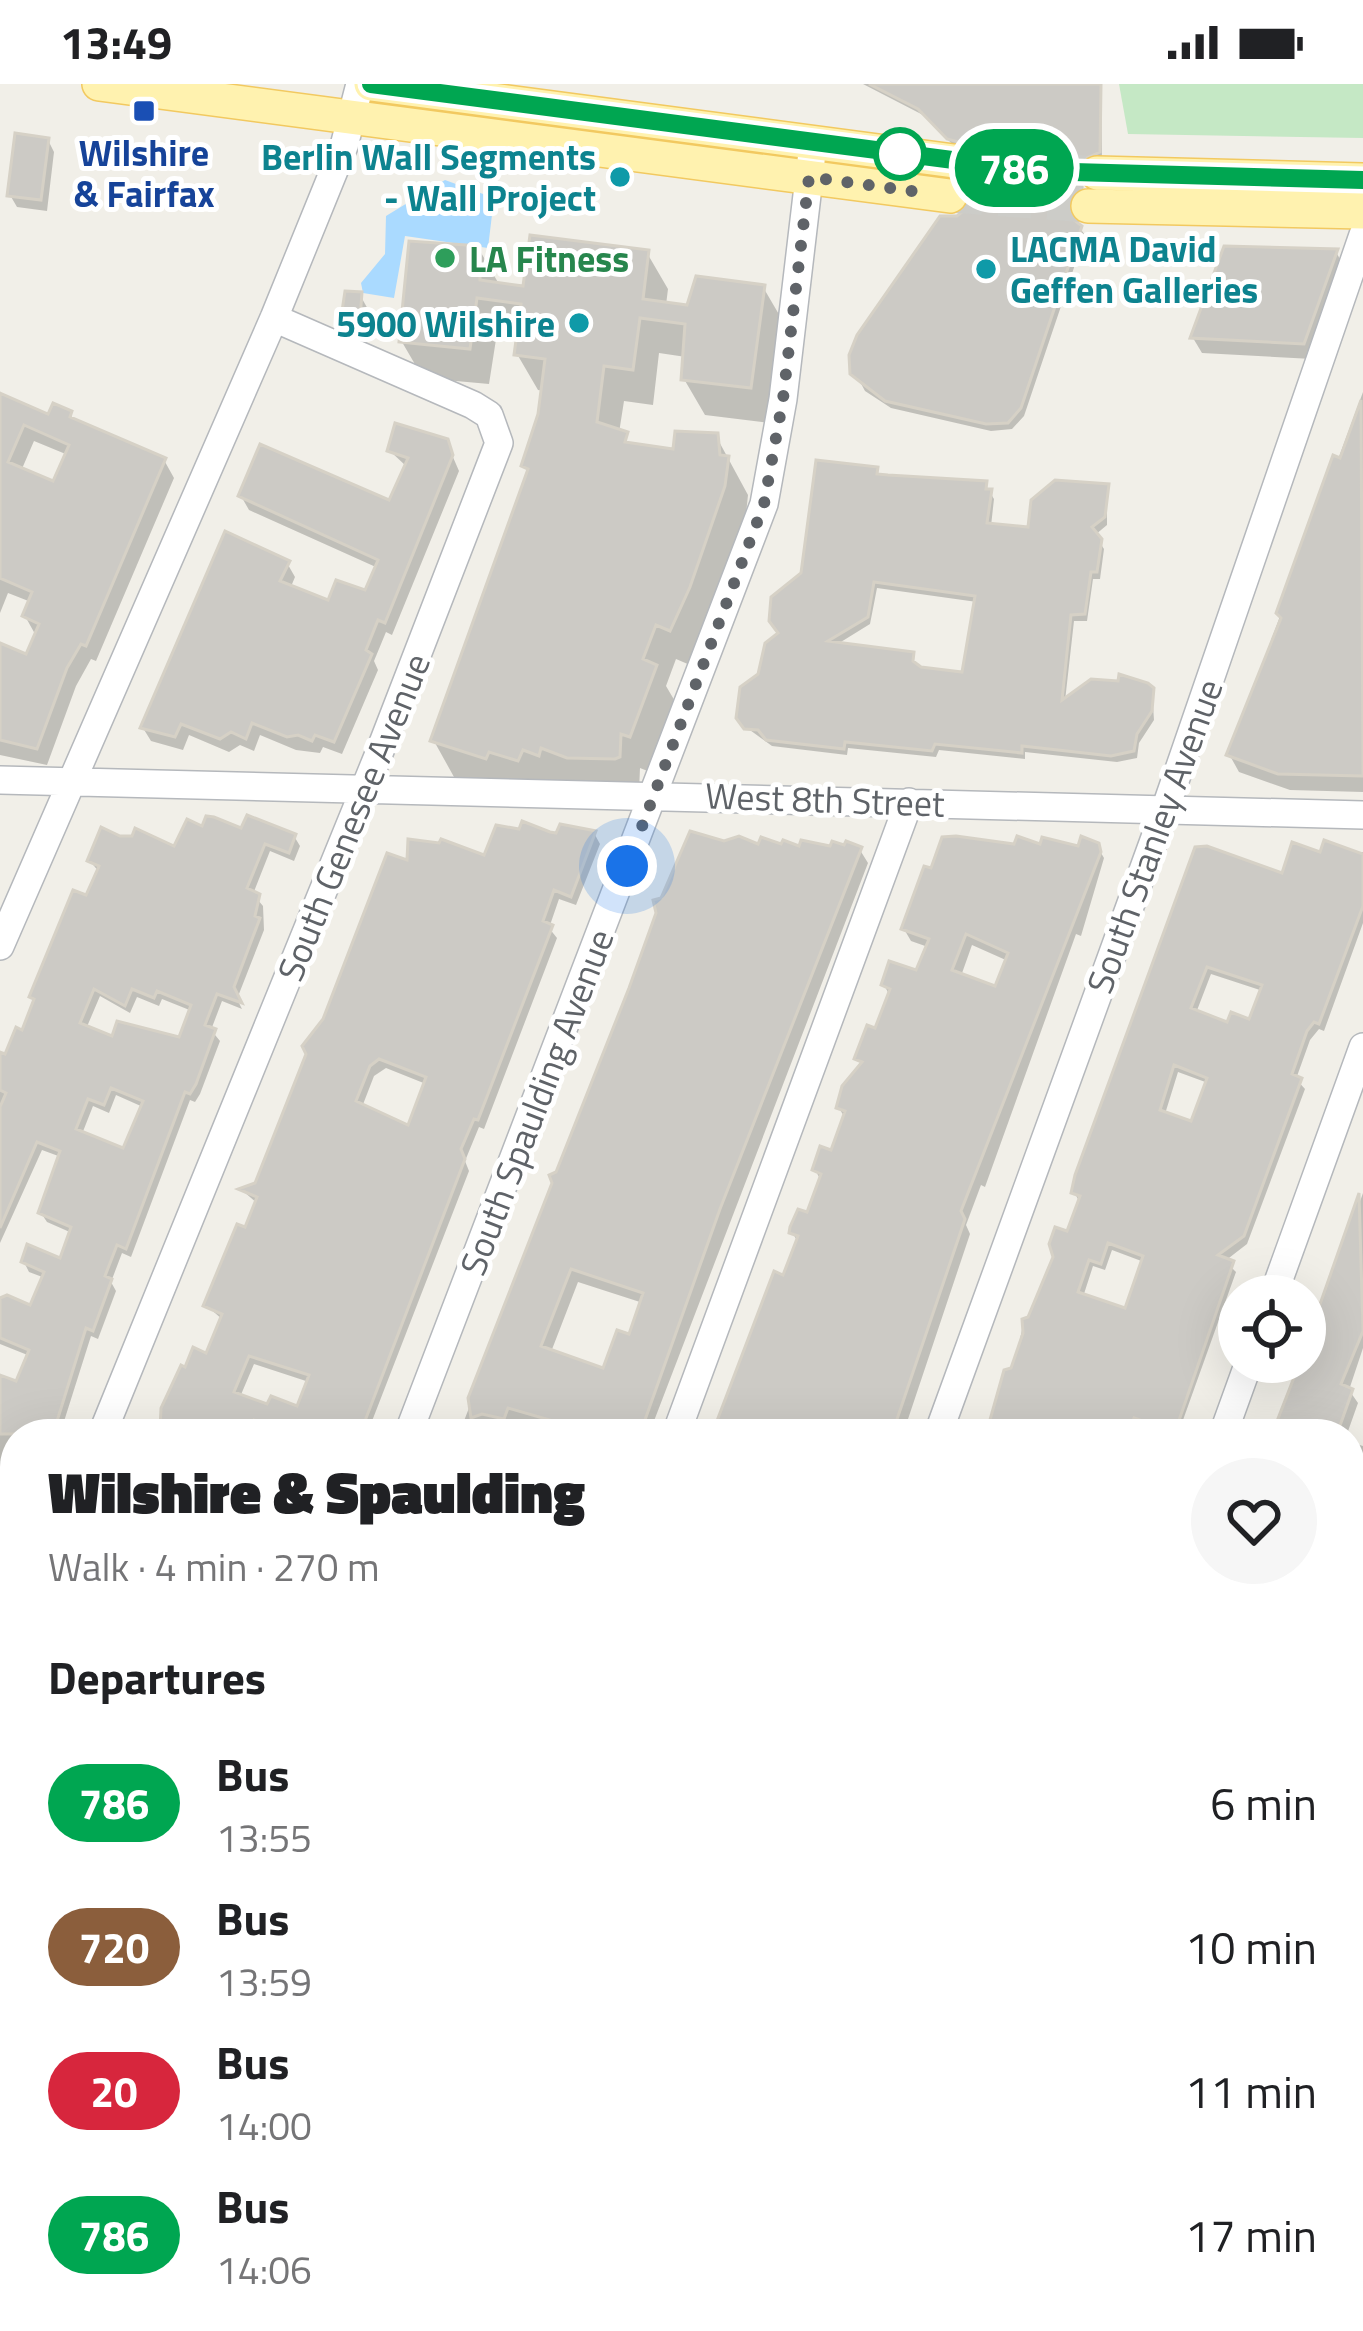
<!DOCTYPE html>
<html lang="en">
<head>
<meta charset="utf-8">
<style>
  body { margin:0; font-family:"Titillium Web",sans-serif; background:#f6f6f6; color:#202124; height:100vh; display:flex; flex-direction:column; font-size:45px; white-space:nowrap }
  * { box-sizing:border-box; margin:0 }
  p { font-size:39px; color:#757577 }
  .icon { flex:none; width:66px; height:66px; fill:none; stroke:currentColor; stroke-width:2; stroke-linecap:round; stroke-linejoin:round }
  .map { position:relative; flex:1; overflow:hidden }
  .sheet { position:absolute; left:0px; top:1335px; width:1365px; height:912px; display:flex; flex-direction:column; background:#fff; border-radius:48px 48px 0 0; box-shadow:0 12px 48px #0002 }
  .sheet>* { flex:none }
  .badge { padding:0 24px; border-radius:39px; font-size:42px; line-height:78px }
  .controls { position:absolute; left:1218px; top:1191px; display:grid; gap:24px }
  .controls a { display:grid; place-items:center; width:108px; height:108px; border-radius:50%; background:#fff; box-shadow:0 12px 48px #0002; font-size:60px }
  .you { position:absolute; width:60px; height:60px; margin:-30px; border:9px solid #fff; border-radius:50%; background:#1a73e8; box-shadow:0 0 0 18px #1a73e833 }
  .map>.badge { position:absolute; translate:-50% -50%; box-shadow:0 0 0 6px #fff }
  h2 { padding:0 48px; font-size:45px; line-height:108px }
  .round { display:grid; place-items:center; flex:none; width:126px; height:126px; border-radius:63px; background:#f6f6f6 }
  .overview { display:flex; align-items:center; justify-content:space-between; height:204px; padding:0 48px }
  h1 { font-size:57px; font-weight:800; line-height:90px }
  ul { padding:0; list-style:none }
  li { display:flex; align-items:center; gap:36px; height:144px; padding:0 48px }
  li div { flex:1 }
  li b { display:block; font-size:45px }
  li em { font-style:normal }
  li .badge { min-width:132px; font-weight:700; text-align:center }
  .status { display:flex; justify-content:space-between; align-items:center; height:84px; padding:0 60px; background:#fff; direction:ltr }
  .status svg { height:33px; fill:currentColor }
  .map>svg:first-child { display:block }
  .medical { fill:#fce8e6 }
  .green { fill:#c5e8c5 }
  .water { fill:#aadaff }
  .shadow { fill:#0003; fill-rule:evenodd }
  .building { fill:#cccac5; stroke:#d6d1c6; stroke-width:3; fill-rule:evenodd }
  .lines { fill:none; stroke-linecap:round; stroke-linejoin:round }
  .major-tunnel { stroke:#ccccc8; stroke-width:33; stroke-dasharray:33 16; stroke-linecap:butt }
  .minor-casing { stroke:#b5b8bc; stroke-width:30 }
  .major-casing { stroke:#f2c960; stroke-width:36 }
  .minor { stroke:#fff; stroke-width:27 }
  .major { stroke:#fff2af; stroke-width:33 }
  .line-casing { stroke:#fff; stroke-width:27 }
  .line { stroke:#00a651; stroke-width:18 }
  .walk { stroke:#5f6368; stroke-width:12; stroke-dasharray:0 21.6 }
  .transit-dot { fill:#1a4fb4; stroke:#fff; stroke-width:4.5 }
  .stop-dot { fill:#fff; stroke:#00a651; stroke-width:6 }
  .culture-dot { fill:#0f9aa8; stroke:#fff; stroke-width:4.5 }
  .leisure-dot { fill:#2e9e5b; stroke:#fff; stroke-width:4.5 }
  .labels { text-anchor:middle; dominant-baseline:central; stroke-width:10; stroke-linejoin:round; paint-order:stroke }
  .transit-label { font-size:36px; font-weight:bold; fill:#164399; stroke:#fff }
  .culture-label { font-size:36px; font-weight:bold; fill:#0d838f; stroke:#fff; text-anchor:end }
  .leisure-label { font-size:36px; font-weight:bold; fill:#27864d; stroke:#fff; text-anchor:start }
  .street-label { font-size:36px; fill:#5f6368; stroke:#fff }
</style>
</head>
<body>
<div class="status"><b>13:49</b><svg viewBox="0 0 49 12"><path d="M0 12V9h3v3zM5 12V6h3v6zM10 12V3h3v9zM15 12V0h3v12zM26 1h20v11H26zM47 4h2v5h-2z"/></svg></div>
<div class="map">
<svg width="1363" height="2247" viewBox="0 0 1363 2247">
  <rect width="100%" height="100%" fill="#f1efe8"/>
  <path class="medical" d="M 0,1662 L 15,1665 L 15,2151 L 0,2138 Z
    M 118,2232 L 192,2232 L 186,2247 L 137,2247 Z"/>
  <path class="green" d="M 1119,0 L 1363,0 L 1363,54 L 1128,50 Z"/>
  <path class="water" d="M 445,96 L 494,114 L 488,164 L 405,152 L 394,214 L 363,209 L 361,199 L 385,170 L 386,132 Z"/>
  <path class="shadow" d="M 863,0 L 1101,0 L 1102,76 L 1081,87 L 1084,110 L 1074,118 L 1070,131 L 1085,151 L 1024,332 L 1012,345 L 991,347 L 891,324 L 865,307 L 851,281 L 970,125 L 978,79 L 974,68 L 954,62 L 925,32 Z
    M 48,56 L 54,68 L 47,127 L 17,123 L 10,111 Z
    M 479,165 L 500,202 L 526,205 L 647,169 L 668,205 L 666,221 L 689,224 L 763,203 L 784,239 L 770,339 L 705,331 L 684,295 L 686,273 L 659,269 L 653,321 L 624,317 L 619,349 L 632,362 L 676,368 L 716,352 L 748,411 L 745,440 L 690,581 L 676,575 L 666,602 L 676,619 L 650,688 L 640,684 L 639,708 L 507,709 L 454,693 L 434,657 L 529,390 L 525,382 L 544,307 L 538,306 L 517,270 L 520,252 L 497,249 L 489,300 L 423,294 L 402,258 Z
    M 1336,168 L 1345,184 L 1312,275 L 1202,269 L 1193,254 Z
    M 360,211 L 369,227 L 367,251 L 354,249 L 344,233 Z
    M 1363,308 L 1363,708 L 1290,706 L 1239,688 L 1229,670 Z
    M 0,310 L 50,334 L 70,330 L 75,338 L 164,376 L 174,394 L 96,577 L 91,575 L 76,602 L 47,681 L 0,671 L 0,562 L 28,574 L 35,550 L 25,532 L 31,518 L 8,509 L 0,529 ZM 34,357 L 68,371 L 55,401 L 21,387 Z
    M 446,357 L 459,387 L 392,551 L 386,548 L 374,577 L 378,586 L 342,670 L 323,663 L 320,669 L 296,666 L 260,651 L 254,667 L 240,661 L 229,668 L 189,651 L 183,666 L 151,657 L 143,644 L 287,479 L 295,493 L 290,505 L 329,520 L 366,509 L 378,484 L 249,426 L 241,412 L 391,420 L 407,383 L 390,367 Z
    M 876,386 L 880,393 L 985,400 L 994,415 L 991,442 L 1031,446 L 1107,403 L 1107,441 L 1095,451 L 1104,465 L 1100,495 L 1093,495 L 1087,537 L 1074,537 L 1065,617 L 1152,606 L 1154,636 L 1139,659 L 1137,674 L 1117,678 L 1025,668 L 1025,675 L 939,666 L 936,673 L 848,664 L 847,671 L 772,662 L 743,641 L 804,490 ZM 877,504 L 977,518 L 964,591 L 916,583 L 912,570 L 836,561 L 870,540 Z
    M 203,746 L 294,752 L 300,762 L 294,777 L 270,767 L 253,810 L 263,822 L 264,846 L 237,915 L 242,925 L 222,917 L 211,946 L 220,957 L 200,1010 L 195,1018 L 190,1016 L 131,1173 L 122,1169 L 111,1198 L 116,1207 L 98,1255 L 91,1252 L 60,1350 L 15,1350 L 15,1428 L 11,1426 L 0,1453 L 0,1294 L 18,1301 L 30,1272 L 0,1260 L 0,1215 L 32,1225 L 45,1194 L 29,1188 L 24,1178 L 62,1178 L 72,1149 L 47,1138 L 41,1129 L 61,1073 L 42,1066 L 0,1159 L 0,988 L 24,950 L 35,919 L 32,913 L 99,788 L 90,777 L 120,755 L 176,766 ZM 100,912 L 130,929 L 137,913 L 159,922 L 162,915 L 192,927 L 180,957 L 114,956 L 86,945 ZM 116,1011 L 143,1023 L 124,1067 L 82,1050 L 93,1022 L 109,1029 Z
    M 594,749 L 600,760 L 576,821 L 559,815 L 549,844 L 557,854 L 484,1045 L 479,1043 L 465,1077 L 469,1087 L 367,1350 L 154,1350 L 182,1285 L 208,1273 L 223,1236 L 207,1222 L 258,1120 L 243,1107 L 257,1101 L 326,936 L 410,781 L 486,775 L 558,753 ZM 386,984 L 426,1000 L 410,1045 L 362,1023 L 374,992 ZM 254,1280 L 309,1298 L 299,1326 L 269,1324 L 240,1313 Z
    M 1097,762 L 1104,774 L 1081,852 L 1076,850 L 985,1103 L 981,1101 L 966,1141 L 970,1150 L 903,1350 L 715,1350 L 799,1160 L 792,1148 L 809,1132 L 822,1098 L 815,1086 L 833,1070 L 845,1034 L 839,1024 L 890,912 L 884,901 L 917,890 L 928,863 L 911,857 L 904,845 L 1042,763 ZM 972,861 L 1008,877 L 997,905 L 961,892 Z
    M 760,764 L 860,766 L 868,779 L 649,1350 L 459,1350 L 555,1099 ZM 578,1198 L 643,1219 L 630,1254 L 604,1288 L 551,1268 Z
    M 1197,766 L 1283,793 L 1322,772 L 1363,768 L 1363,839 L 1324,947 L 1319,945 L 1310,956 L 1296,995 L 1305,1005 L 1247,1160 L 1225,1177 L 1236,1188 L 1178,1350 L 988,1350 L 1013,1287 L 1024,1237 L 1031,1236 L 1069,1150 L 1079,1117 L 1074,1108 ZM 1211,890 L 1263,907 L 1251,939 L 1229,942 L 1196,929 ZM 1178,988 L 1208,999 L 1193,1041 L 1165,1030 ZM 1112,1166 L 1144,1178 L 1127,1228 L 1083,1213 L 1093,1182 L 1105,1186 Z
    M 1363,1109 L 1363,1264 L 1349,1306 L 1358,1319 L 1347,1350 L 1277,1350 Z
    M 1350,1358 L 1363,1362 L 1363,1488 L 1350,1487 Z
    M 1350,1559 L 1363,1564 L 1363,1846 L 1350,1846 Z
    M 15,1667 L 15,1792 L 0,1786 L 0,1703 Z
    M 0,1894 L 15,1899 L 15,2158 L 0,2146 Z
    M 1357,2099 L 1363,2101 L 1363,2247 L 1300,2247 L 1305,2232 L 1350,2232 L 1350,2111 Z
    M 230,2232 L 309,2232 L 303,2247 L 224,2247 Z
    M 395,2232 L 483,2232 L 478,2247 L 436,2247 Z
    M 511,2232 L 578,2232 L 572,2247 L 511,2247 L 516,2234 Z
    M 669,2232 L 862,2232 L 857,2247 L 663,2247 Z
    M 951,2232 L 1061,2232 L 1054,2247 L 946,2247 Z
    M 1089,2232 L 1111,2232 L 1129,2240 L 1142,2232 L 1188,2232 L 1184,2243 L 1167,2247 L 1096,2247 L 1100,2237 Z"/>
  <path class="building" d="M 869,0 L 1101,0 L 1100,68 L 1080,77 L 1076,90 L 1082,103 L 1067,120 L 1070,133 L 1082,142 L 1021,324 L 1008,339 L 986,340 L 885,317 L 850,290 L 849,271 L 857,251 L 940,132 L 957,132 L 967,124 L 970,105 L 963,96 L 975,79 L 966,60 L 947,55 L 918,25 Z
    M 15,49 L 49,54 L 41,116 L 7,112 Z
    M 530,151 L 649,166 L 643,215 L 687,221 L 696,192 L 765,201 L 751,304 L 681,296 L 685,240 L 640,234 L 633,286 L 604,282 L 597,338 L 628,348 L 625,358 L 673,365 L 675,347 L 718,349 L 720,371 L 729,372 L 725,402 L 690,503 L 670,547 L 656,541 L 643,575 L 657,581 L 630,653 L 621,650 L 620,673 L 615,675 L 567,674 L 541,664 L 539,672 L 523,666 L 518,677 L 489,668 L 486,675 L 430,657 L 528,385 L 521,382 L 538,330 L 545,275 L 514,271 L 521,220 L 477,214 L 470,265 L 399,258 L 409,157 L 480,162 L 480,196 L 523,202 Z
    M 1224,162 L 1338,165 L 1304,260 L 1190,254 Z
    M 345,207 L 362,208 L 360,236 L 341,234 Z
    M 0,309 L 48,330 L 53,319 L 72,327 L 70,333 L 166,374 L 86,562 L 81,560 L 67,584 L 37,665 L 0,656 L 0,559 L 26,570 L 39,540 L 22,532 L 32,508 L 0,494 ZM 24,341 L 69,361 L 53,397 L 8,378 Z
    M 1361,316 L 1363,692 L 1278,690 L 1226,671 L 1281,534 L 1276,529 L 1333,371 L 1340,374 Z
    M 395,339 L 448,355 L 453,371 L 385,539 L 378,536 L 366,566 L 372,570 L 334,658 L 315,651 L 312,657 L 298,651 L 287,653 L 252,639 L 246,655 L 231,648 L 220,655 L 181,640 L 175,653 L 140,644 L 225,447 L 290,477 L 280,497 L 328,516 L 336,496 L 365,506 L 378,476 L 238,412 L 260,360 L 389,416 L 408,374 L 387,367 Z
    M 816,376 L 878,383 L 877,390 L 888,391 L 987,397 L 986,405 L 992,405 L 987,439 L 1028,443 L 1031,416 L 1055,396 L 1109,400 L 1105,433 L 1092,443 L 1102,455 L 1097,488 L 1091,488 L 1085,530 L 1071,531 L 1062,616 L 1091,595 L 1118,597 L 1119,590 L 1148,599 L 1154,604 L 1152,627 L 1137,650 L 1134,667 L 1111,672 L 1022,662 L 1022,669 L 935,660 L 932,667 L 845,658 L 844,665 L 766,656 L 758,646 L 744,645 L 736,634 L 740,603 L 758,590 L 765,559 L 778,549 L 769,537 L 771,513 L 801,489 ZM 874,498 L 975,512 L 962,588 L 921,583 L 913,577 L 914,568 L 828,557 L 868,533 Z
    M 247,731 L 296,750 L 289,769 L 265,760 L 247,804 L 260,810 L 255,832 L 260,834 L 234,903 L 242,919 L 217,910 L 205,941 L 216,945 L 196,1000 L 190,1010 L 185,1008 L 126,1165 L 117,1161 L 105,1192 L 112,1195 L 93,1247 L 86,1244 L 53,1350 L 0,1350 L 0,1291 L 16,1297 L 29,1266 L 0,1254 L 0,1214 L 7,1211 L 30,1221 L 44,1188 L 21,1178 L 27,1160 L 60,1174 L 71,1143 L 38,1129 L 60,1067 L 37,1058 L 0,1144 L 0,1023 L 6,1009 L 0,1006 L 0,968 L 5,970 L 16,943 L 22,946 L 34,915 L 29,913 L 73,806 L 86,811 L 99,782 L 87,777 L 101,743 L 120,752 L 132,752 L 135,744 L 174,762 L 187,735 L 202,742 L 206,732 L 214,733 L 241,744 ZM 94,905 L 125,922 L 132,905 L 154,914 L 157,907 L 191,921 L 179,953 L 117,937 L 112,952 L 80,939 ZM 111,1004 L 143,1017 L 123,1064 L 76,1045 L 88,1015 L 104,1021 Z
    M 522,737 L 550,748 L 556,749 L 560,740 L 596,747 L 571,813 L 554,806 L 543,837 L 553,841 L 478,1036 L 474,1035 L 461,1065 L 465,1075 L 360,1350 L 315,1350 L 283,1337 L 279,1347 L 254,1336 L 248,1350 L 160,1345 L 161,1324 L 181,1281 L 185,1283 L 193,1263 L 206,1269 L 222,1230 L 203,1222 L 237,1140 L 245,1143 L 257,1113 L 238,1105 L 255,1099 L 306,970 L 302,962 L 323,935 L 387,769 L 407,776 L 408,755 L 439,759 L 441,755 L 484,771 L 496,741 L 519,745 ZM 379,975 L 426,993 L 408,1041 L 356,1017 L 370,982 ZM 249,1272 L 309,1291 L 297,1322 L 271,1312 L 267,1320 L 234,1308 Z
    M 690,747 L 724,757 L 739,752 L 758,760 L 761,753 L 781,760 L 783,756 L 799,762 L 801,756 L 830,762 L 832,757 L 844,761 L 846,757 L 862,763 L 720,1125 L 640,1350 L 555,1350 L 560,1339 L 508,1324 L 504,1335 L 482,1330 L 471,1334 L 468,1314 L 552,1099 L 549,1091 L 556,1088 L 629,904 L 656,829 L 653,816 L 661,814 ZM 571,1185 L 643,1209 L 629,1250 L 617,1246 L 603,1284 L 541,1262 Z
    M 956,752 L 1014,760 L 1017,752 L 1040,760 L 1042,753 L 1078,762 L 1081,752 L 1099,759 L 1101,768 L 961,1127 L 965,1135 L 892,1350 L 712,1350 L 774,1187 L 783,1191 L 798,1152 L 789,1149 L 790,1143 L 798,1125 L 807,1128 L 821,1090 L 812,1086 L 820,1062 L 831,1066 L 845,1027 L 836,1024 L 842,1002 L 862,978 L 854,975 L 867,941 L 875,944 L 890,905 L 881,901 L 889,877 L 916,886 L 929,855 L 901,845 L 924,782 L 931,784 L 942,753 ZM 966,850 L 1008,869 L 995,902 L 952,886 Z
    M 1324,756 L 1363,770 L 1363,822 L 1319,940 L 1314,938 L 1307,947 L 1292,990 L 1302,994 L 1244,1152 L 1218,1171 L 1234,1177 L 1175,1348 L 1134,1334 L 1128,1350 L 1078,1345 L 1076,1350 L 986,1350 L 1004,1286 L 1011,1284 L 1023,1249 L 1022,1235 L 1028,1233 L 1053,1173 L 1049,1160 L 1055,1143 L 1067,1147 L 1080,1112 L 1071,1109 L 1075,1091 L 1195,763 L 1207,762 L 1282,789 L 1292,758 L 1320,768 ZM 1207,883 L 1262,901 L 1249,935 L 1231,928 L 1227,938 L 1191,924 ZM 1174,981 L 1207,994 L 1191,1037 L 1160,1026 ZM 1108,1159 L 1143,1172 L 1125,1224 L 1078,1208 L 1089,1176 L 1101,1180 Z
    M 1359,1109 L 1363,1247 L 1341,1300 L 1353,1305 L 1337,1350 L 1272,1350 L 1300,1278 L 1305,1278 L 1305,1263 Z"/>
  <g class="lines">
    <path class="major-tunnel" d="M 954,77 L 1097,89
      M 950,112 L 1088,122"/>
    <g class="minor-casing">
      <path id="minor" d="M 0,696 L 1363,731
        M 0,862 L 274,234 L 344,62 L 360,0
        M 1273,1212 L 1363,963
        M 102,1350 L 378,672 L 499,359 L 489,331 L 473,321 L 274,234
        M 408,1350 L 764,420 L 783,315 L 813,60
        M 676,1350 L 909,718
        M 938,1350 L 1165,726 L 1363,151
        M 1223,1350 L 1249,1278
        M 0,1600 L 15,1563
        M 1350,1961 L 1363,1926
        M 0,2166 L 15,2179
        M 81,2232 L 99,2247
        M 613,2247 L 619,2232
        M 895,2247 L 900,2232
        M 1226,2247 L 1238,2232"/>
    </g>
    <g class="major-casing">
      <path id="major" d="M 99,0 L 950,112
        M 371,0 L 954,77
        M 1097,89 L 1363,96
        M 1088,122 L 1363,128
        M 0,1839 L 15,1843
        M 1350,1909 L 1363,1909
        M 0,2202 L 15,2217
        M 29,2232 L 44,2247"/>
    </g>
    <use href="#minor" class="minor"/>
    <use href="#major" class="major"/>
  </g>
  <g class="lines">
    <g class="line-casing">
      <path id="line" d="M 371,0 L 1037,87 L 1363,96"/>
    </g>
    <use href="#line" class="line"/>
    <path class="walk" d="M 627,782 L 764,420 L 783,315 L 809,93 L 912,107 L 900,70"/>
  </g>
  <rect class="transit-dot" x="132" y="15" width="24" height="24" rx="6"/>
  <circle class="stop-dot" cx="900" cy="70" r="24"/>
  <g class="culture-dot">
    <circle cx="620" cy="93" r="12"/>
    <circle cx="986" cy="185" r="12"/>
    <circle cx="579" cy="239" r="12"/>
  </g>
  <circle class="leisure-dot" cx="445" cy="174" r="12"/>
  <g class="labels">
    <g class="transit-label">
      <text x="144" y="68">Wilshire<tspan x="144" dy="41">&amp; Fairfax</tspan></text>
    </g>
    <g class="culture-label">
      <text x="596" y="72">Berlin Wall Segments<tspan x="596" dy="41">- Wall Project</tspan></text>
      <text x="1010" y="164" text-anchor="start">LACMA David<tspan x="1010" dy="41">Geffen Galleries</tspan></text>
      <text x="555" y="239">5900 Wilshire</text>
    </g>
    <g class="leisure-label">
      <text x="469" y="174">LA Fitness</text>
    </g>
    <g class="street-label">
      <text transform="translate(825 715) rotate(2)">West 8th Street</text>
      <text transform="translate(353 733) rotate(-68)">South Genesee Avenue</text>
      <text transform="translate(1154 752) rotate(-70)">South Stanley Avenue</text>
      <text transform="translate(536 1018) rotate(-69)">South Spaulding Avenue</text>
    </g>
  </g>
</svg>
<div class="controls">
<a><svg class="icon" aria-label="locate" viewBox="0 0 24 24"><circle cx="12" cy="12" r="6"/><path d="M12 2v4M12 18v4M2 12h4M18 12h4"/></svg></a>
</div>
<div class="you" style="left:627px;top:782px"></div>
<b class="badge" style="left:1014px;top:84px;background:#00a651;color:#fff">786</b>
<section class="sheet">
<div class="overview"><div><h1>Wilshire &amp; Spaulding</h1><p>Walk · 4 min · 270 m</p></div><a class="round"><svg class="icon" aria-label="heart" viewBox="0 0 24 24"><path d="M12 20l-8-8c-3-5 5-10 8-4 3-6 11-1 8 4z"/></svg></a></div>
<h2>Departures</h2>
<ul>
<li><span class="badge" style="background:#00a651;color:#fff">786</span><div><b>Bus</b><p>13:55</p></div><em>6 min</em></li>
<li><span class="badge" style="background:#8b5e3c;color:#fff">720</span><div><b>Bus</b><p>13:59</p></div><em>10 min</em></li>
<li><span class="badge" style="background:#d7263d;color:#fff">20</span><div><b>Bus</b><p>14:00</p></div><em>11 min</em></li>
<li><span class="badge" style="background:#00a651;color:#fff">786</span><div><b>Bus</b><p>14:06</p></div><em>17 min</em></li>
</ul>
</section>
</div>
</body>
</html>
